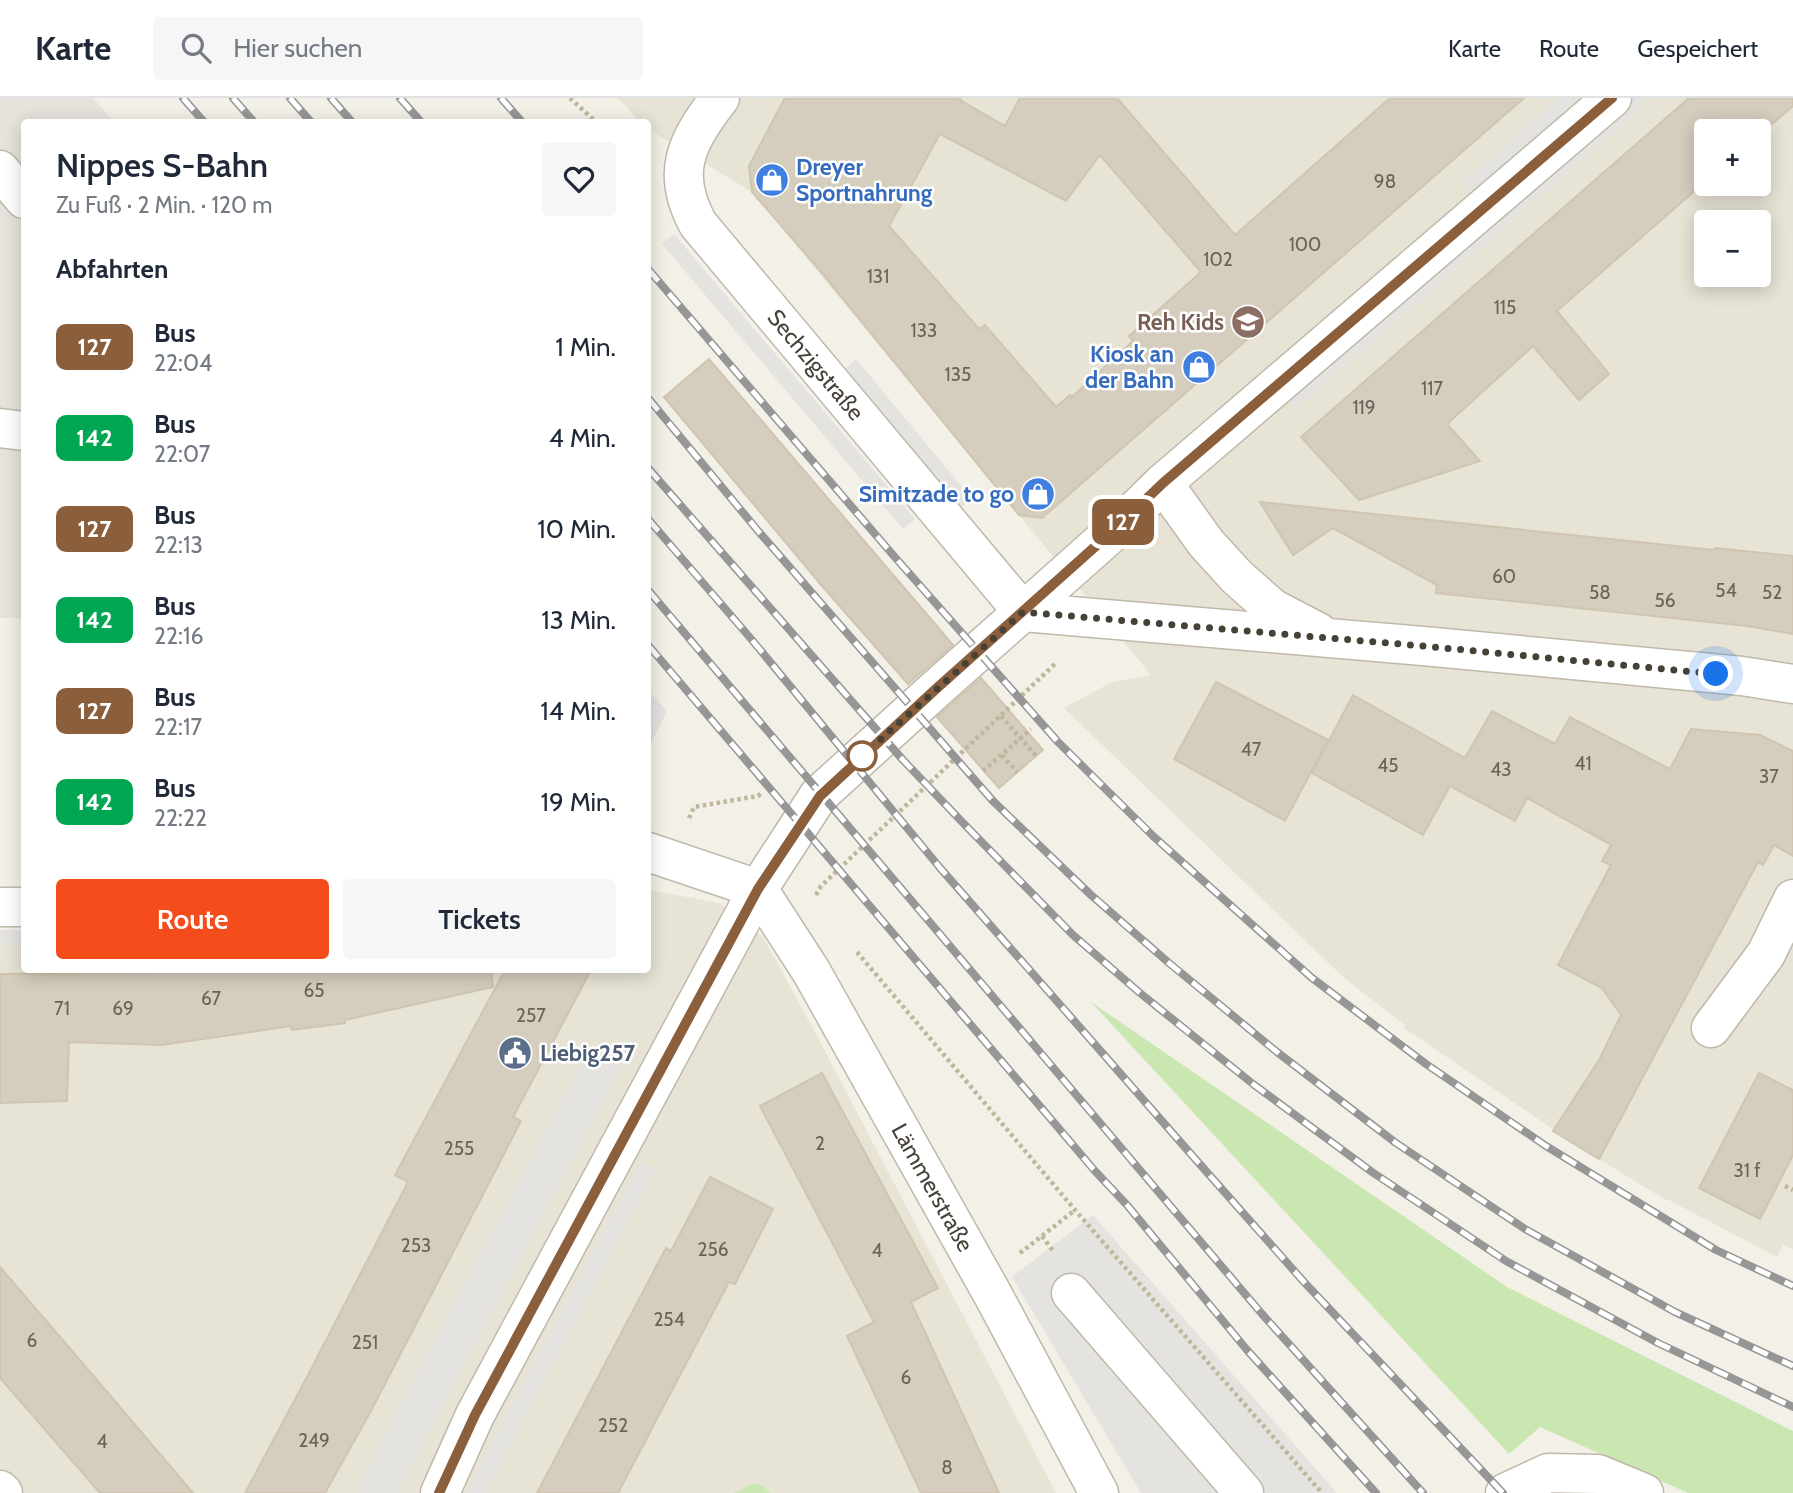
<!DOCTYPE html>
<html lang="de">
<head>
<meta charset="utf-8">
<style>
  body { margin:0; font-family:Cabin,sans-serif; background:#f6f6f7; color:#1f2937; height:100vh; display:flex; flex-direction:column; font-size:26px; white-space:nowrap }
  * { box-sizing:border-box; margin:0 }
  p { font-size:23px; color:#747a83 }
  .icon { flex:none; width:38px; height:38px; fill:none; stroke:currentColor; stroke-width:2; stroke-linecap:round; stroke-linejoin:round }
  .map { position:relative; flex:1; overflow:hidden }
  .side { position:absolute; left:21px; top:21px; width:630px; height:854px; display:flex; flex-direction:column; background:#fff; border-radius:7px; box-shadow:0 4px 18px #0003 }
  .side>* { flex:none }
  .badge { padding:0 14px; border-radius:10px; font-size:24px; line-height:46px }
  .buttons { position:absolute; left:1694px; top:21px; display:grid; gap:14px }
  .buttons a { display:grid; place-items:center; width:77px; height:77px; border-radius:7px; background:#fff; box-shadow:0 4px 18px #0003; font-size:35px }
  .you { position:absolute; width:35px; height:35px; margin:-18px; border:5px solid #fff; border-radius:50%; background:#1a73e8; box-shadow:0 0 0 10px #1a73e833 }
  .map>.badge { position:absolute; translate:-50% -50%; box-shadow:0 0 0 4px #fff }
  h2 { padding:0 35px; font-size:26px; line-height:63px }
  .round { display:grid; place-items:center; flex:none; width:74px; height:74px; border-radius:7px; background:#f6f6f7 }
  .head { display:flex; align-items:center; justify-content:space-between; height:119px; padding:0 35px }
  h1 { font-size:33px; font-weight:600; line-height:52px }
  .button { display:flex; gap:14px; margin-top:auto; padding:14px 35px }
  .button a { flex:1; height:80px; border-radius:7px; background:#f54c1c; color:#fff; font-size:28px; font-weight:600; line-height:80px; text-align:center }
  .button a+a { background:#f6f6f7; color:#1f2937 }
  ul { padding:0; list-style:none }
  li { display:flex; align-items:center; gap:21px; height:91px; padding:0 35px }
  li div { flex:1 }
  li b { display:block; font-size:26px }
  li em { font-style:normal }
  li .badge { min-width:77px; font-weight:700; text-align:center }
  header { display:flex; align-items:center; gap:42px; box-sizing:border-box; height:98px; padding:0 35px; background:#fff; border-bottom:2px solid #e0e1e3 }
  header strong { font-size:33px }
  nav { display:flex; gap:38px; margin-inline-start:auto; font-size:24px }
  .search { width:490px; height:63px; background:#f6f6f7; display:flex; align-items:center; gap:18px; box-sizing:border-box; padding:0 24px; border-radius:7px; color:#747a83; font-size:26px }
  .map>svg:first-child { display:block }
  .residential { fill:#e7e3d5; fill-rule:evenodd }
  .industrial { fill:#e6e2dc }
  .green { fill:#cbe7b1 }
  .parking { fill:#e4e3df }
  .building { fill:#d5cdbd; stroke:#cfc5b0; stroke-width:2; fill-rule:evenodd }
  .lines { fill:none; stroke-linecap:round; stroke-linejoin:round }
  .minor-casing { stroke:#bfb9aa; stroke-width:41 }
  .path { stroke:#c0b69c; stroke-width:4.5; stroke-dasharray:3.5 3.5; stroke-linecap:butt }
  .minor { stroke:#fff; stroke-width:38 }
  .rail-casing { stroke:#969696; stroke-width:8 }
  .rail { stroke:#fff; stroke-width:5; stroke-dasharray:16; stroke-linecap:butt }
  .line-casing { stroke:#fff; stroke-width:16 }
  .line { stroke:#8b5e3c; stroke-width:10 }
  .walk { stroke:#464136; stroke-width:7; stroke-dasharray:0 12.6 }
  .stop-dot { fill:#fff; stroke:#8b5e3c; stroke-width:3.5 }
  .labels { text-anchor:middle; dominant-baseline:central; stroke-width:5; stroke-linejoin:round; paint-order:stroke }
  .number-label { font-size:19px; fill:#6a6458 }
  .shop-label { font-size:23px; font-weight:bold; fill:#366cbe; stroke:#fff; text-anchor:end }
  .education-label { font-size:23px; font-weight:bold; fill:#785e54; stroke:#fff; text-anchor:end }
  .street-label { font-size:23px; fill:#464136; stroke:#fff }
  .service-label { font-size:23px; font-weight:bold; fill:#4e5e75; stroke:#fff; text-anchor:start }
</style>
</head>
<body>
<header>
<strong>Karte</strong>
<div class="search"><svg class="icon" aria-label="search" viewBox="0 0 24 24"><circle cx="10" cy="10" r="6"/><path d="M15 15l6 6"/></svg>Hier suchen</div>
<nav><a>Karte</a><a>Route</a><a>Gespeichert</a></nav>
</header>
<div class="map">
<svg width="1793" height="1395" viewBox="0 0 1793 1395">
  <rect width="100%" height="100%" fill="#f3f0e7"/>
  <path class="residential" d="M 618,0 L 1793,0 L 1793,1152 L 1783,1146 L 1777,1159 L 1667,1101 L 1666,1102 L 1553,1033 L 1553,1031 L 1404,930 L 1405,927 L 1343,879 L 1064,610 L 1112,584 L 1151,577 L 752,94 L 648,31 L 648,24 L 640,24 ZM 1706,33 L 1759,33 L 1759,86 L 1706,86 ZM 1706,124 L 1759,124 L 1759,177 L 1706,177 Z
    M 648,792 L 720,805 L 763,839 L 816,936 L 1056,1395 L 0,1395 L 0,838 L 24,837 L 24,872 L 648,872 Z"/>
  <path class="industrial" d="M 0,0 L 93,0 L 114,24 L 24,24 L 24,520 L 0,520 Z"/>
  <path class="green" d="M 1091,904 L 1507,1189 L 1793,1333 L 1793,1395 L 1688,1395 L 1540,1329 L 1509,1356 Z
    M 755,1385 L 763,1388 L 770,1395 L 734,1395 Z"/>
  <path class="parking" d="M 1559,0 L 1583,0 L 1472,97 L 1462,85 Z
    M 1631,0 L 1640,0 L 1645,7 L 1294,312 L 1285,301 Z
    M 674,136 L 915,421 L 903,431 L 662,146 Z
    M 856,261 L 972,401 L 961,410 L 845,271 Z
    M 648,592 L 667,613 L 648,652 Z
    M 0,832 L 24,832 L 24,846 L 0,846 Z
    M 636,940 L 397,1395 L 356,1395 L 404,1299 L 582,964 Z
    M 640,1064 L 655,1072 L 485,1395 L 466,1395 Z
    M 1093,1117 L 1337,1395 L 1141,1395 L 1012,1179 Z"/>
  <path class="building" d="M 785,0 L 961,0 L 960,2 L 1005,28 L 1020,0 L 1117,0 L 1235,137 L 1390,0 L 1524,0 L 1042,420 L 1019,417 L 822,175 L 752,94 L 749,68 ZM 940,36 L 1066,103 L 1100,57 L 1201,174 L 1129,238 L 1133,243 L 1072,299 L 1070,297 L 1056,309 L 985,227 L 979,231 L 889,128 Z
    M 1689,0 L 1793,0 L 1793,8 L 1759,37 L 1759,33 L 1706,33 L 1706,83 L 1557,213 L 1609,276 L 1579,302 L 1533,248 L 1447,326 L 1480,363 L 1359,402 L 1301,339 Z
    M 709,261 L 953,547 L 908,586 L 822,488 L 664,299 Z
    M 1260,404 L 1714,452 L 1715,450 L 1793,458 L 1793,536 L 1747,528 L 1436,495 L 1437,487 L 1333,430 L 1293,457 Z
    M 981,580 L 1043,652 L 999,690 L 937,619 Z
    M 1216,584 L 1328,642 L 1285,723 L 1174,661 Z
    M 1353,597 L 1465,660 L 1492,613 L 1555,646 L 1570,619 L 1670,671 L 1691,631 L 1760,637 L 1793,653 L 1793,758 L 1774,747 L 1763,767 L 1758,764 L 1599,1061 L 1553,1033 L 1599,962 L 1621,917 L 1602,890 L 1558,867 L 1611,767 L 1602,763 L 1611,747 L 1527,700 L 1515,723 L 1450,688 L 1423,737 L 1312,675 Z
    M 176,872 L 491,872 L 493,889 L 345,922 L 345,925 L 292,932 L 291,928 L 162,947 L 69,944 L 67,1003 L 0,1005 L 0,876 L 152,875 Z
    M 505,872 L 591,872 L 513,1019 L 521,1023 L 372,1311 L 325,1395 L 245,1395 L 308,1277 L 408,1084 L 395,1077 Z
    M 822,975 L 938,1190 L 911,1204 L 999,1395 L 921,1395 L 847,1238 L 874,1224 L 760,1008 Z
    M 1759,975 L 1793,992 L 1793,1057 L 1760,1121 L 1699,1090 Z
    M 710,1079 L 773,1111 L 735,1186 L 729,1184 L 618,1395 L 537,1395 L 666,1150 L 671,1153 Z
    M 0,1169 L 91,1275 L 193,1395 L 100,1395 L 0,1280 Z"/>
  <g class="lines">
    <g class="minor-casing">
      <g id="minor">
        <path id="s1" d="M 720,0 C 686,43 670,75 698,126 L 1023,514"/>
        <path d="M 0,72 L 24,101"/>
        <path d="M 0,330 L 24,333"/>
        <path d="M 1163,385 L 1206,445 L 1237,479 L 1272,510 L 1318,534"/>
        <path d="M 1023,514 L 1423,548 L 1742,578 L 1793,586"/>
        <path d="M 648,754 L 758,791"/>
        <path id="s2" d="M 758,791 L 811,873 L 993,1197 L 1099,1395"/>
        <path d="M 0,809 L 24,809"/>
        <path d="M 1711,930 L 1766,856 L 1793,801"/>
        <path d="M 1071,1195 L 1244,1395"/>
        <path d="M 0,1392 L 3,1395"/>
        <path d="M 440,1395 L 475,1317 L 758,791 L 819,697 L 937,590 L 1116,431 L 1163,385 L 1612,0"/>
        <path d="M 1505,1395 L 1548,1375 L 1598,1376 L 1644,1395"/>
      </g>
    </g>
    <path class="path" d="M 570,0 L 596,24
      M 1001,618 L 1037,659
      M 1002,657 L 1017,674
      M 983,673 L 1031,631
      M 689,720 L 694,709 L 758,698 L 762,694
      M 816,797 L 821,788 L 1056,565
      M 857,854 L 1075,1112 L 1322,1395
      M 1785,1088 L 1793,1092
      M 1042,1138 L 1053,1153
      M 1020,1155 L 1075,1112"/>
    <use href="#minor" class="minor"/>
    <g class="rail-casing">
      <path id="rail" d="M 183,0 L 204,24
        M 233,0 L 254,24
        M 290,0 L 311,24
        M 331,0 L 352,24
        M 400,0 L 421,24
        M 501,0 L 522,24
        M 648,171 L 893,457 L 1058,644 L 1153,738 L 1312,880 L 1426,966 L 1546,1048 L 1716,1152 L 1793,1188
        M 648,300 L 759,434 L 993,703 L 1091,797 L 1169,865 L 1277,954 L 1396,1045 L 1525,1131 L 1675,1214 L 1793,1268
        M 648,370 L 903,662 L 966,728 L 1073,837 L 1140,895 L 1253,986 L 1372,1074 L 1506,1163 L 1658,1245 L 1793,1309
        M 648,421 L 752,542 L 941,771 L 1190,1055 L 1304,1184 L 1503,1395
        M 648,492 L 1262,1216 L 1423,1395
        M 648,547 L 1095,1073 L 1127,1107 L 1247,1252 L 1376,1395"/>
    </g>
    <use href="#rail" class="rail"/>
  </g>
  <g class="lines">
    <g class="line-casing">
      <path id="line" d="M 439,1395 L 475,1317 L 758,791 L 820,698 L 937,590 L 1116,430 L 1163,385 L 1612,0"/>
    </g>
    <use href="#line" class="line"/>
    <path class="walk" d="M 862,658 L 1023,514 L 1423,548 L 1716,576"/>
  </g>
  <defs>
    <g id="shop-disc" transform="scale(1.75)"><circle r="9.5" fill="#3f7fe0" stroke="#fff"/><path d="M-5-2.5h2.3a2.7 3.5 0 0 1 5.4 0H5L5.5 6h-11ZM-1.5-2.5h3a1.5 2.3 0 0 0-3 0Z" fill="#fff"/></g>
    <g id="school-disc" transform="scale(1.75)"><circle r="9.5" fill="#8d6e63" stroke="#fff"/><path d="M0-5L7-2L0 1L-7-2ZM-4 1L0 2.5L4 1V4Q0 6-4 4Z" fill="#fff"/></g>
    <g id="civic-disc" transform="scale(1.75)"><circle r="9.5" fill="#5c6f8a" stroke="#fff"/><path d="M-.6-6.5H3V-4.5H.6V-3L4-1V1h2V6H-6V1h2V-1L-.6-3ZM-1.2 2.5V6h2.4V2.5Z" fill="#fff"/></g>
  </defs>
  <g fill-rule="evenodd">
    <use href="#shop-disc" x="772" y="82"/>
    <use href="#school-disc" x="1248" y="224"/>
    <use href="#shop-disc" x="1199" y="269"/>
    <use href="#shop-disc" x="1038" y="396"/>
    <use href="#civic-disc" x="515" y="955"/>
  </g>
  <circle class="stop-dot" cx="862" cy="658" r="14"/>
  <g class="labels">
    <g class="number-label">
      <text x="1385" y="83">98</text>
      <text x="1305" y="146">100</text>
      <text x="1218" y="161">102</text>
      <text x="878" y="178">131</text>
      <text x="1505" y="209">115</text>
      <text x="924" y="232">133</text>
      <text x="958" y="276">135</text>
      <text x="1432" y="290">117</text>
      <text x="1364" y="309">119</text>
      <text x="1504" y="478">60</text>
      <text x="1726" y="492">54</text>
      <text x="1600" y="494">58</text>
      <text x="1772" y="494">52</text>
      <text x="1665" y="502">56</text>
      <text x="1251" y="651">47</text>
      <text x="1583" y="665">41</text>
      <text x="1388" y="667">45</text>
      <text x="1501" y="671">43</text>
      <text x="1769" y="678">37</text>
      <text x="314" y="892">65</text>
      <text x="211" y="900">67</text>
      <text x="62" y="910">71</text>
      <text x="123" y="910">69</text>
      <text x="531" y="917">257</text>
      <text x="820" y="1045">2</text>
      <text x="459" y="1050">255</text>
      <text x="1747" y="1072">31 f</text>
      <text x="416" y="1147">253</text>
      <text x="713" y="1151">256</text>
      <text x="877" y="1152">4</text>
      <text x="669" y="1221">254</text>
      <text x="32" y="1242">6</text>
      <text x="365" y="1244">251</text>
      <text x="906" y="1279">6</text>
      <text x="613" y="1327">252</text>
      <text x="314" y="1342">249</text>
      <text x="102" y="1343">4</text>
      <text x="947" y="1369">8</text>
    </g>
    <g class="shop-label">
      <text x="796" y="69" text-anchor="start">Dreyer<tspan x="796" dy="26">Sportnahrung</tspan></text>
      <text x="1174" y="256">Kiosk an<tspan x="1174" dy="26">der Bahn</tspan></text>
      <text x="1014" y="396">Simitzade to go</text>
    </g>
    <g class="education-label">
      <text x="1224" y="224">Reh Kids</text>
    </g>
    <g class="street-label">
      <text stroke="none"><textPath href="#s1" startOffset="322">Sechzigstraße</textPath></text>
      <text stroke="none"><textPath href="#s2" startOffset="346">Lämmerstraße</textPath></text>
    </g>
    <g class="service-label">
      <text x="540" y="955">Liebig257</text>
    </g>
  </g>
</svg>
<div class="buttons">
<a>+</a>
<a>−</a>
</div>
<div class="you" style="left:1716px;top:576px"></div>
<b class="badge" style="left:1123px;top:424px;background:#8b5e3c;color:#fff">127</b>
<section class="side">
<div class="head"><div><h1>Nippes S-Bahn</h1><p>Zu Fuß · 2 Min. · 120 m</p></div><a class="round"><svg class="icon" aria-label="heart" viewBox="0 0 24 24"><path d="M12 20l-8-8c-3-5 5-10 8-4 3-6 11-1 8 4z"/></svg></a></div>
<h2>Abfahrten</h2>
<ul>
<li><span class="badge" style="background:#8b5e3c;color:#fff">127</span><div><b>Bus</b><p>22:04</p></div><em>1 Min.</em></li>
<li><span class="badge" style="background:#00a651;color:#fff">142</span><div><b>Bus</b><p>22:07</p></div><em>4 Min.</em></li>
<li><span class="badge" style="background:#8b5e3c;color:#fff">127</span><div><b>Bus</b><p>22:13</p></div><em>10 Min.</em></li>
<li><span class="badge" style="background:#00a651;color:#fff">142</span><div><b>Bus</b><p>22:16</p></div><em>13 Min.</em></li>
<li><span class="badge" style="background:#8b5e3c;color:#fff">127</span><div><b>Bus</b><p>22:17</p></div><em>14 Min.</em></li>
<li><span class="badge" style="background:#00a651;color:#fff">142</span><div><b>Bus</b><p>22:22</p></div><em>19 Min.</em></li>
</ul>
<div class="button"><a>Route</a><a>Tickets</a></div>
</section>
</div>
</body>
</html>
